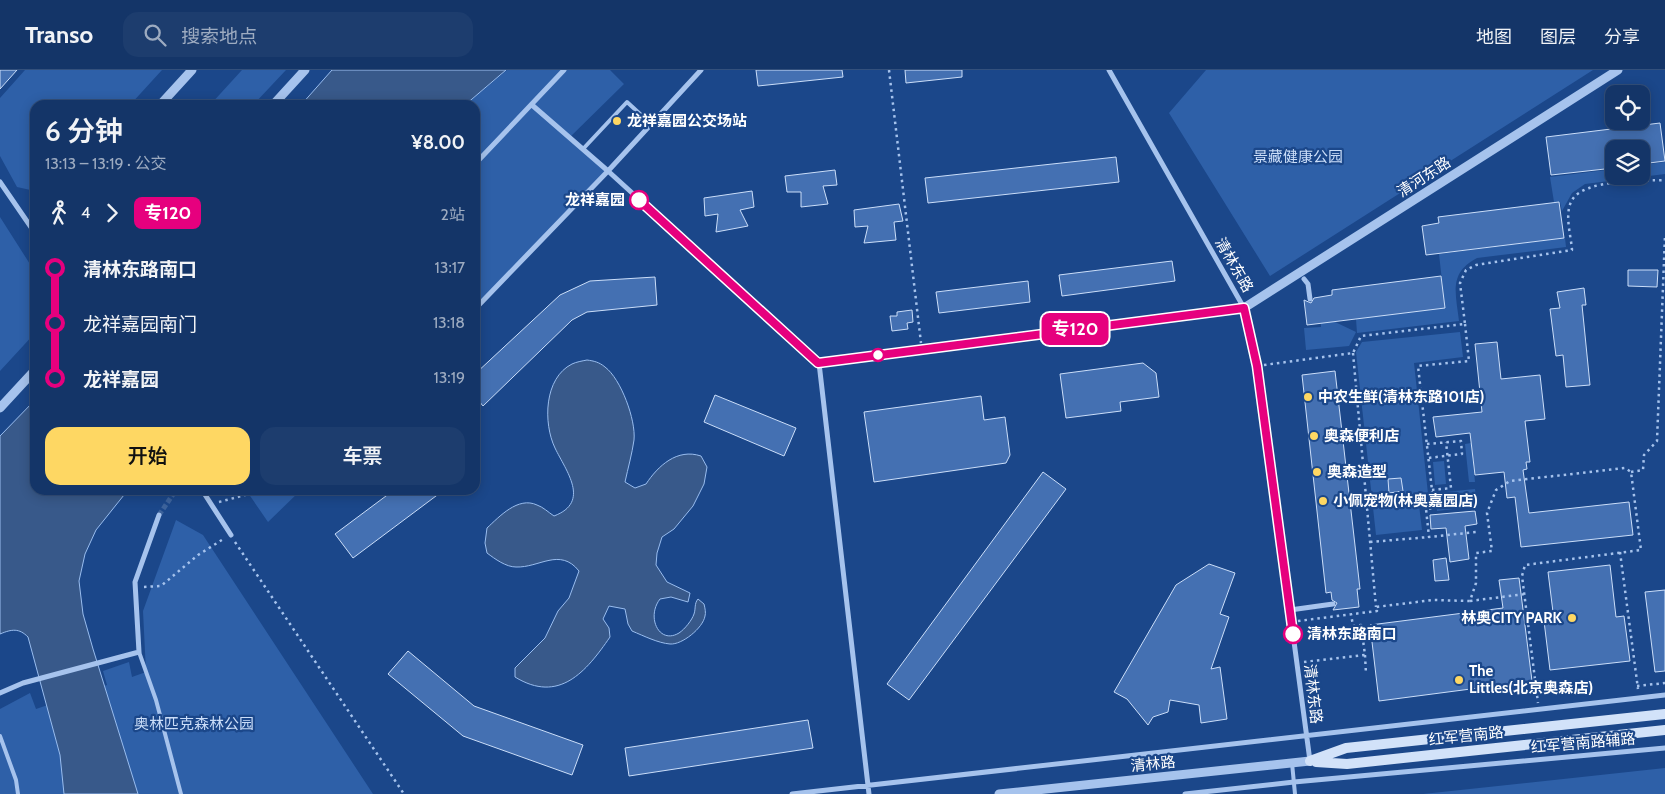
<!DOCTYPE html>
<html lang="zh">
<head>
<meta charset="utf-8">
<style>
  body { margin:0; font-family:Cabin,"Noto Sans SC",sans-serif; background:#1d3d6e; color:#f1f3f6; height:100vh; display:flex; flex-direction:column; font-size:19px; white-space:nowrap }
  * { box-sizing:border-box; margin:0 }
  p { font-size:16px; color:#9dabc0 }
  .icon { flex:none; width:28px; height:28px; fill:none; stroke:currentColor; stroke-width:2; stroke-linecap:round; stroke-linejoin:round }
  .map { position:relative; flex:1; overflow:hidden }
  .details { position:absolute; left:30px; top:30px; width:450px; height:395px; display:flex; flex-direction:column; background:#143568; border-radius:15px; box-shadow:0 2px 12px #0003,0 0 0 1px #33507c }
  .details>* { flex:none }
  .badge { padding:0 10px; border-radius:8px; font-size:18px; line-height:32px }
  .tools { position:absolute; left:1605px; top:15px; display:grid; gap:10px }
  .tools a { display:grid; place-items:center; width:45px; height:45px; border-radius:10px; background:#143568; box-shadow:0 2px 12px #0003,0 0 0 1px #33507c; font-size:25px }
  .map>.badge { position:absolute; translate:-50% -50%; box-shadow:0 0 0 2px #fff }
  .legs { display:flex; align-items:center; gap:8px; height:55px; padding:0 15px; font-size:16px }
  .legs p { margin-inline-start:auto }
  .headline { display:flex; align-items:center; justify-content:space-between; height:85px; padding:0 15px }
  h1 { font-size:28px; font-weight:600; line-height:38px }
  .button { display:flex; gap:10px; margin-top:auto; padding:10px 15px }
  .button a { flex:1; height:58px; border-radius:15px; background:#fed763; color:#111; font-size:20px; font-weight:600; line-height:58px; text-align:center }
  .button a+a { background:#1d3d6e; color:#f1f3f6 }
  ul { padding:0 15px; list-style:none }
  li { display:flex; align-items:center; gap:18px; height:55px; font-size:19px }
  li i { display:grid; place-items:center; width:8px; height:100%; margin:0 6px; background:currentColor }
  li i::after { content:''; width:12px; height:12px; margin:-6px; border:4px solid; border-radius:50%; background:#143568 }
  li p { margin-inline-start:auto }
  li:first-child i { background:linear-gradient(#0000 50%,currentColor 0) }
  li:last-child i { background:linear-gradient(currentColor 50%,#0000 0) }
  header { display:flex; align-items:center; gap:30px; box-sizing:border-box; height:70px; padding:0 25px; background:#143568; border-bottom:1px solid #33507c }
  header strong { font-size:24px }
  nav { display:flex; gap:28px; margin-inline-start:auto; font-size:18px }
  .search { width:350px; height:45px; background:#1d3d6e; display:flex; align-items:center; gap:12px; box-sizing:border-box; padding:0 18px; border-radius:15px; color:#9dabc0; font-size:19px }
  .map>svg:first-child { display:block }
  .green { fill:#2e60a8 }
  .water { fill:#38598a; stroke:#99bdef }
  .building { fill:#4470b2; stroke:#cbdef9 }
  .lines { fill:none; stroke-linecap:round; stroke-linejoin:round }
  .minor-tunnel { stroke:#3d639c; stroke-width:5; stroke-dasharray:5 2.5; stroke-linecap:butt }
  .path { stroke:#a6c3ed; stroke-width:2.5; stroke-dasharray:2.5 4; stroke-linecap:butt }
  .service { stroke:#a6c3ed; stroke-width:4 }
  .minor { stroke:#a6c3ed; stroke-width:5 }
  .tertiary { stroke:#a6c3ed; stroke-width:9 }
  .secondary { stroke:#d2e2f9; stroke-width:10 }
  .line-1-casing { stroke:#fff; stroke-width:11 }
  .line-1 { stroke:#e6007e; stroke-width:8 }
  .poi-dot { fill:#fed763; stroke:#1b478a; stroke-width:2 }
  .stop-1-dot { fill:#fff; stroke:#e6007e; stroke-width:2.5 }
  .labels { text-anchor:middle; dominant-baseline:central; stroke-width:4.5; stroke-linejoin:round; paint-order:stroke }
  .poi-label { font-size:15px; font-weight:bold; fill:#fff; stroke:#1b478a; text-anchor:start }
  .park-label { font-size:15px; fill:#cbdef9; stroke:#1b478a }
  .street-label { font-size:15px; fill:#fff; stroke:#1b478a }
  .stop-label { font-size:15px; font-weight:bold; fill:#fff; stroke:#1b478a; text-anchor:end }
</style>
</head>
<body>
<header>
<strong>Transo</strong>
<div class="search"><svg class="icon" aria-label="search" viewBox="0 0 24 24"><circle cx="10" cy="10" r="6"/><path d="M15 15l6 6"/></svg>搜索地点</div>
<nav><a>地图</a><a>图层</a><a>分享</a></nav>
</header>
<div class="map">
<svg width="1665" height="724" viewBox="0 0 1665 724">
  <rect width="100%" height="100%" fill="#1b478a"/>
  <path class="green" d="M 25,0 L 162,0 L 130,35 L 35,35 L 35,121 L 17,117 L 0,86 L 0,28 Z
    M 242,0 L 286,0 L 253,35 L 210,35 Z
    M 507,0 L 610,0 L 624,14 L 568,69 L 608,101 L 475,239 L 475,35 L 465,35 Z
    M 1206,0 L 1593,0 L 1270,206 L 1169,43 Z
    M 1665,92 L 1665,104 L 1585,114 L 1572,123 L 1562,141 L 1560,132 L 1554,132 L 1550,107 L 1614,99 L 1614,106 L 1641,106 L 1641,95 Z
    M 0,147 L 35,202 L 35,263 L 0,301 Z
    M 1565,168 L 1566,177 L 1477,188 C 1448,203 1456,224 1459,251 L 1357,263 L 1356,249 L 1445,238 L 1439,184 Z
    M 1333,251 L 1356,262 L 1349,276 L 1306,280 L 1304,258 L 1321,257 L 1321,252 Z
    M 1460,262 L 1463,287 L 1414,293 L 1429,433 L 1419,435 L 1422,460 L 1376,465 L 1356,282 L 1362,272 Z
    M 1471,373 L 1475,412 L 1469,412 L 1465,374 Z
    M 1444,391 L 1446,414 L 1435,415 L 1433,392 Z
    M 1475,419 L 1477,436 L 1437,441 L 1435,423 Z
    M 246,420 L 301,420 L 268,452 Z
    M 176,450 L 203,465 L 373,724 L 0,724 L 0,639 L 30,623 L 36,639 L 107,615 L 103,601 L 129,592 L 132,607 L 146,602 L 143,541 Z
    M 1665,698 L 1665,724 L 1423,724 Z"/>
  <path class="water" d="M 332,0 L 506,0 L 465,35 L 301,35 Z
    M 587,290 C 594,291 599,292 605,297 C 621,309 636,350 634,370 C 632,384 628,398 625,412 L 635,418 L 646,414 C 658,396 677,378 701,386 L 707,397 L 704,414 L 693,436 L 674,459 L 662,467 L 657,483 L 656,495 L 667,512 L 690,523 L 688,532 L 671,527 L 660,529 C 646,547 659,575 679,563 C 685,559 692,550 694,544 C 696,538 694,534 698,529 L 704,534 C 705,538 706,543 705,546 C 703,558 682,575 670,574 C 658,573 644,566 632,561 L 628,554 L 625,539 L 609,536 L 603,549 L 609,558 L 610,567 C 586,602 559,634 515,607 L 515,598 L 545,568 L 558,541 L 569,528 L 579,501 C 560,477 539,498 516,497 C 506,497 495,489 487,483 L 485,473 L 487,458 C 499,447 518,426 537,435 C 543,437 548,442 554,446 C 591,432 566,401 555,378 C 543,353 544,308 572,294 C 576,292 582,291 587,290 Z
    M 35,330 L 35,420 L 128,420 L 96,460 L 85,484 L 79,511 L 83,544 L 93,579 L 138,724 L 64,724 L 60,685 L 28,567 C 19,558 12,559 0,564 L 0,366 Z"/>
  <path class="building" d="M 0,0 L 17,0 L 0,19 Z
    M 756,0 L 842,0 L 843,7 L 758,16 Z
    M 905,0 L 962,0 L 962,7 L 906,13 Z
    M 1660,53 L 1665,91 L 1641,94 L 1641,79 L 1614,79 L 1614,98 L 1551,105 L 1546,67 Z
    M 1116,87 L 1119,112 L 928,133 L 925,108 Z
    M 835,100 L 837,115 L 823,116 L 828,134 L 801,137 L 801,122 L 787,122 L 785,106 Z
    M 752,121 L 754,137 L 740,140 L 748,156 L 716,162 L 718,144 L 705,146 L 704,128 Z
    M 1559,132 L 1564,168 L 1426,185 L 1422,156 L 1439,153 L 1438,147 Z
    M 899,134 L 903,151 L 894,152 L 896,170 L 864,173 L 868,156 L 855,157 L 854,140 Z
    M 1172,191 L 1175,211 L 1062,226 L 1059,205 Z
    M 1628,200 L 1658,200 L 1657,217 L 1628,216 Z
    M 1441,206 L 1445,238 L 1307,255 L 1304,230 L 1311,233 L 1314,228 L 1332,225 L 1332,220 Z
    M 655,207 L 657,235 L 587,242 L 572,250 L 483,336 L 475,326 L 475,304 L 560,225 L 590,211 Z
    M 1028,211 L 1030,232 L 939,243 L 936,222 Z
    M 1584,218 L 1586,235 L 1582,235 L 1590,315 L 1566,317 L 1563,285 L 1556,286 L 1550,239 L 1560,238 L 1557,222 Z
    M 912,240 L 913,252 L 907,253 L 908,259 L 892,261 L 890,246 L 897,246 L 897,242 Z
    M 1497,272 L 1501,309 L 1540,305 L 1545,349 L 1525,351 L 1530,392 L 1526,392 L 1527,399 L 1523,400 L 1529,443 L 1629,432 L 1633,465 L 1521,477 L 1515,427 L 1507,428 L 1504,402 L 1475,405 L 1470,363 L 1436,367 L 1433,347 L 1482,342 L 1475,274 Z
    M 1143,293 L 1156,303 L 1159,327 L 1120,332 L 1121,341 L 1066,348 L 1060,304 Z
    M 1335,301 L 1360,519 L 1357,519 L 1359,537 L 1333,540 L 1337,533 L 1332,530 L 1331,522 L 1326,523 L 1302,305 Z
    M 715,325 L 796,358 L 784,386 L 704,352 Z
    M 981,326 L 984,350 L 1005,347 L 1010,385 L 1006,393 L 874,412 L 864,342 Z
    M 1043,402 L 1066,419 L 909,630 L 887,614 Z
    M 1401,408 L 1403,421 L 1389,423 L 1388,409 Z
    M 394,420 L 444,420 L 353,488 L 335,464 Z
    M 1475,441 L 1477,454 L 1465,456 L 1469,489 L 1450,492 L 1446,458 L 1431,459 L 1430,445 Z
    M 1446,488 L 1449,510 L 1435,511 L 1433,490 Z
    M 1209,494 L 1235,503 L 1220,544 L 1229,547 L 1211,599 L 1220,597 L 1227,649 L 1201,653 L 1199,635 L 1170,630 L 1168,642 L 1153,647 L 1148,655 L 1127,629 L 1114,622 L 1176,515 Z
    M 1610,495 L 1616,547 L 1624,546 L 1630,591 L 1550,600 L 1544,551 L 1554,550 L 1548,502 Z
    M 1519,508 L 1532,611 L 1379,631 L 1370,555 L 1503,538 L 1499,510 Z
    M 1665,520 L 1665,601 L 1655,602 L 1645,522 Z
    M 408,581 L 474,636 L 583,675 L 572,705 L 463,666 L 388,604 Z
    M 808,650 L 813,678 L 629,706 L 625,678 Z"/>
  <g class="lines">
    <path class="minor-tunnel" d="M 159,445 L 176,420"/>
    <path class="path" d="M 889,0 L 921,273
      M 1465,254 L 1469,291 L 1418,296 L 1434,438 L 1426,439 L 1429,467 L 1476,462
      M 1353,283 L 1376,537
      M 1264,295 L 1353,283 L 1361,266 L 1465,254 L 1460,213 L 1466,200 L 1476,195 L 1572,180 C 1571,165 1564,144 1572,130 C 1584,109 1643,111 1665,110
      M 1427,374 L 1461,371 L 1462,384 L 1428,388
      M 1631,402 L 1643,400 L 1644,385 L 1657,371 L 1665,165
      M 1432,420 L 1451,418 L 1446,372
      M 219,432 L 249,424 L 290,422
      M 235,472 L 404,724
      M 1370,472 L 1429,467
      M 1620,482 L 1638,619
      M 144,517 L 161,516 L 198,485 L 225,468
      M 1470,531 L 1525,524
      M 1298,551 L 1377,541 L 1376,537 L 1433,530 L 1470,531 L 1476,513 L 1476,483 L 1492,481 L 1487,443 L 1496,420 L 1510,411 L 1625,398 L 1631,402 L 1641,480 L 1525,495 L 1522,506 L 1538,633
      M 1365,585 L 1366,604
      M 1304,592 L 1365,585 L 1361,555 L 1353,556 L 1351,544
      M 1637,616 L 1665,613"/>
    <path class="service" d="M 583,79 L 627,32 L 651,54
      M 139,582 L 156,630 L 181,724
      M 0,666 L 16,710 L 18,724
      M 1292,693 L 1295,724"/>
    <path class="minor" d="M 1109,0 L 1244,238 L 1257,295 L 1310,691
      M 532,35 L 608,101 L 819,293 L 1244,238
      M 475,94 L 564,0
      M 0,112 L 35,163
      M 1304,209 L 1308,214 L 1310,229
      M 475,239 L 608,101 L 701,0
      M 819,293 L 869,724
      M 202,420 L 231,465
      M 299,422 L 301,420
      M 1290,540 L 1333,534
      M 0,623 L 23,613 L 139,582 L 135,512 L 159,445
      M 792,724 L 1665,625
      M 1185,724 L 1294,712 L 1665,678"/>
    <path class="tertiary" d="M 160,35 L 192,0
      M 273,35 L 305,0
      M 1244,238 L 1618,0
      M 0,338 L 35,300
      M 999,724 L 1310,691"/>
    <path class="secondary" d="M 1310,691 L 1346,678 L 1665,644
      M 1316,692 L 1347,694 L 1665,660"/>
  </g>
  <g class="lines">
    <g class="line-1-casing">
      <path id="line-1" d="M 639,130 L 818,293 L 1244,238 L 1257,296 L 1293,564"/>
    </g>
    <use href="#line-1" class="line-1"/>
  </g>
  <g class="poi-dot">
    <circle cx="617" cy="51" r="5"/>
    <circle cx="1308" cy="327" r="5"/>
    <circle cx="1314" cy="366" r="5"/>
    <circle cx="1317" cy="402" r="5"/>
    <circle cx="1323" cy="431" r="5"/>
    <circle cx="1572" cy="548" r="5"/>
    <circle cx="1459" cy="610" r="5"/>
  </g>
  <g class="stop-1-dot">
    <circle cx="639" cy="130" r="9"/>
    <circle cx="878" cy="285" r="6"/>
    <circle cx="1293" cy="564" r="9"/>
  </g>
  <g class="labels">
    <g class="poi-label">
      <text x="627" y="51">龙祥嘉园公交场站</text>
      <text x="1318" y="327">中农生鲜(清林东路101店)</text>
      <text x="1324" y="366">奥森便利店</text>
      <text x="1327" y="402">奥森造型</text>
      <text x="1333" y="431">小佩宠物(林奥嘉园店)</text>
      <text x="1562" y="548" text-anchor="end">林奥CITY PARK</text>
      <text x="1469" y="601">The<tspan x="1469" dy="17">Littles(北京奥森店)</tspan></text>
    </g>
    <g class="park-label">
      <text x="1298" y="87">景藏健康公园</text>
      <text x="194" y="654">奥林匹克森林公园</text>
    </g>
    <g class="street-label">
      <text transform="translate(1424 107) rotate(-33)">清河东路</text>
      <text transform="translate(1234 195) rotate(60)">清林东路</text>
      <text transform="translate(1313 624) rotate(83)">清林东路</text>
      <text transform="translate(1466 666) rotate(-6)">红军营南路</text>
      <text transform="translate(1583 673) rotate(-5)">红军营南路辅路</text>
      <text transform="translate(1153 694) rotate(-6)">清林路</text>
    </g>
    <g class="stop-label">
      <text x="625" y="130">龙祥嘉园</text>
      <text x="1307" y="564" text-anchor="start">清林东路南口</text>
    </g>
  </g>
</svg>
<div class="tools">
<a><svg class="icon" aria-label="locate" viewBox="0 0 24 24"><circle cx="12" cy="12" r="6"/><path d="M12 2v4M12 18v4M2 12h4M18 12h4"/></svg></a>
<a><svg class="icon" aria-label="layers" viewBox="0 0 24 24"><path d="M12 4l9 5-9 5-9-5zM3 14l9 5 9-5"/></svg></a>
</div>
<b class="badge" style="left:1075px;top:259px;background:#e6007e;color:#fff">专120</b>
<section class="details">
<div class="headline"><div><h1>6 分钟</h1><p>13:13 – 13:19 · 公交</p></div><b>¥8.00</b></div>
<div class="legs"><svg class="icon" aria-label="walk" viewBox="0 0 24 24"><circle cx="13" cy="4" r="2"/><path d="M13 8l-2 6 4 7M11 14l-3 7M7 12l3-4h3l4 4"/></svg>4<svg class="icon" aria-label="forward" viewBox="0 0 24 24"><path d="M9 5l7 7-7 7"/></svg><b class="badge" style="background:#e6007e;color:#fff">专120</b><p>2站</p></div>
<ul>
<li><i style="color:#e6007e"></i><b>清林东路南口</b><p>13:17</p></li>
<li><i style="color:#e6007e"></i><span>龙祥嘉园南门</span><p>13:18</p></li>
<li><i style="color:#e6007e"></i><b>龙祥嘉园</b><p>13:19</p></li>
</ul>
<div class="button"><a>开始</a><a>车票</a></div>
</section>
</div>
</body>
</html>
